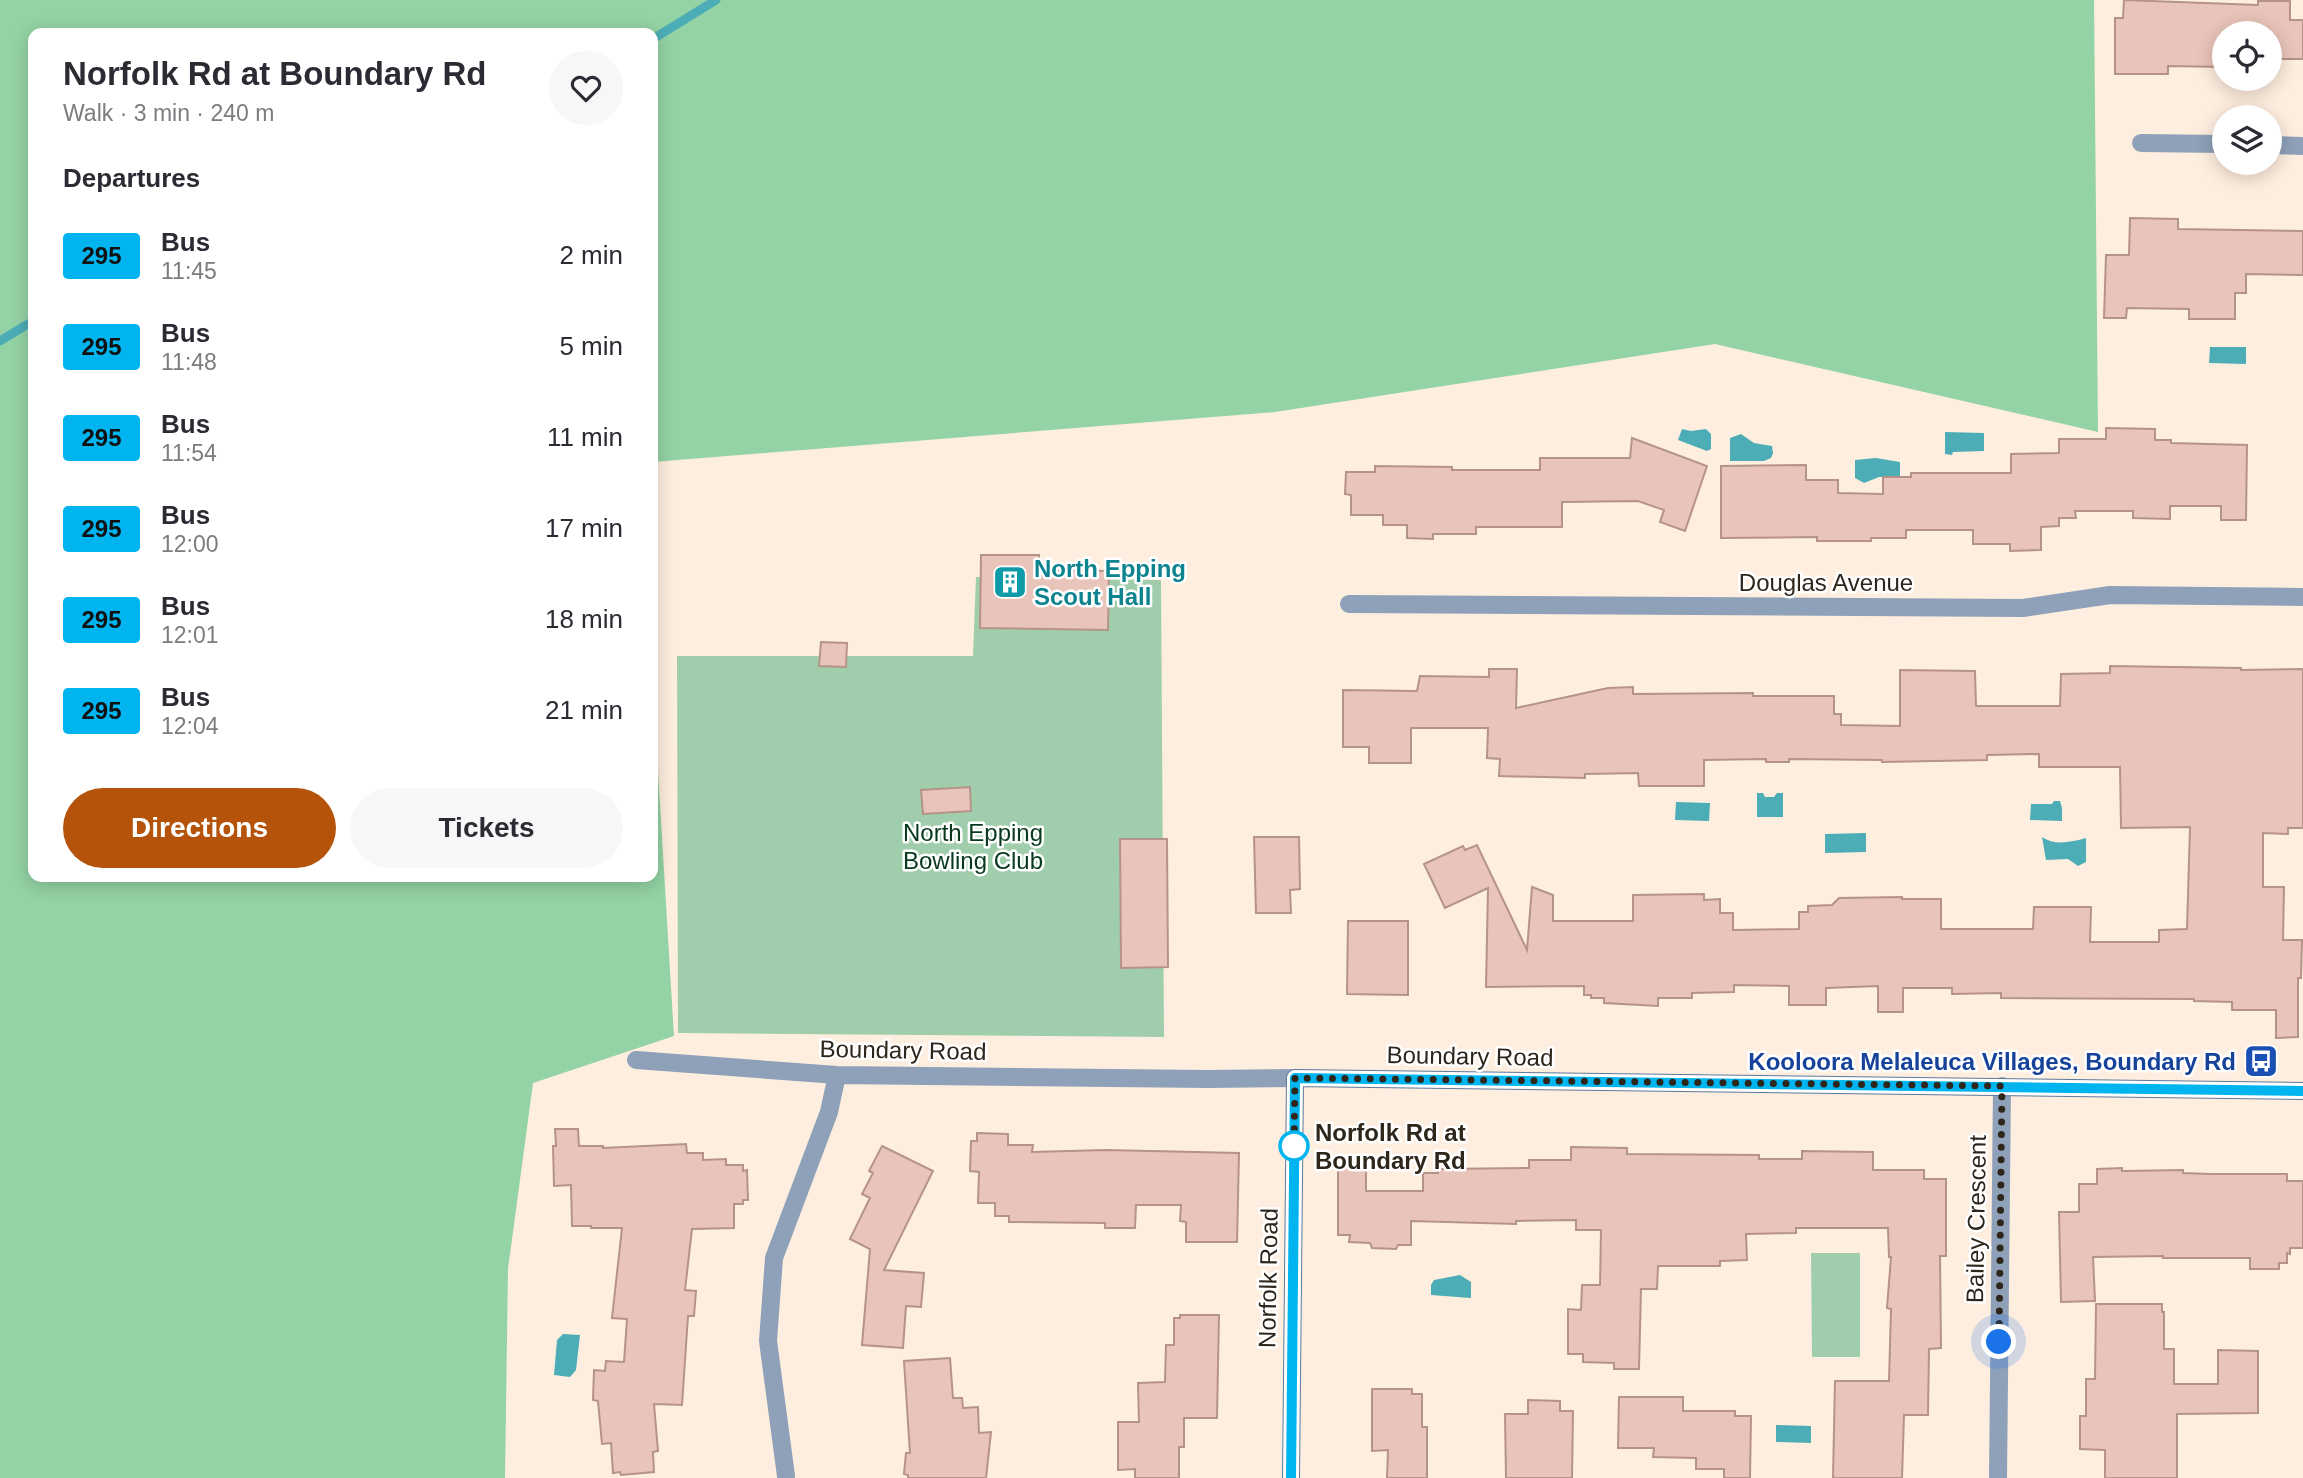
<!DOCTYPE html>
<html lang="en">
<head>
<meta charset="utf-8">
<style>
  body { margin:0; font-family:Helvetica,sans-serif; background:#f7f7f7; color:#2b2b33; height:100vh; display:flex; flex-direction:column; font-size:26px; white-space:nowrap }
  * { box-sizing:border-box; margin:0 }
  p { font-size:23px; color:#7c7c81 }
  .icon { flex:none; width:38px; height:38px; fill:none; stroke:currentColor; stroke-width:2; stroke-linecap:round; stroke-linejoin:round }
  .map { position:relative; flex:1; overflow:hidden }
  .side { position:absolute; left:28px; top:28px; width:630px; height:854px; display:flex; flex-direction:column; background:#fff; border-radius:14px; box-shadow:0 4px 18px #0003 }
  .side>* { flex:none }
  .badge { padding:0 14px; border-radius:5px; font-size:24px; line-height:46px }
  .fabs { position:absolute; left:2212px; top:21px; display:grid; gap:14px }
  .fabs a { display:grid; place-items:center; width:70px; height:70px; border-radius:50%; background:#fff; box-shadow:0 4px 18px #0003; font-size:35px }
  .you { position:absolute; width:35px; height:35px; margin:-18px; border:5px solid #fff; border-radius:50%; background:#1a73e8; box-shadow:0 0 0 10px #1a73e833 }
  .map>.badge { position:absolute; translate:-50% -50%; box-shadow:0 0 0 4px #fff }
  h2 { padding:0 35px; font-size:26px; line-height:63px }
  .round { display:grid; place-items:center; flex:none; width:74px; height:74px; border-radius:37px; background:#f7f7f7 }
  .headline { display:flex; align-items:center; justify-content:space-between; height:119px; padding:0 35px }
  h1 { font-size:33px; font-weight:800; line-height:52px }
  .cta { display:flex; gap:14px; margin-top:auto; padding:14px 35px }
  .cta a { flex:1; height:80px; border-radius:42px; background:#b45309; color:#fff; font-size:28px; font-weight:800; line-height:80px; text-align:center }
  .cta a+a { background:#f7f7f7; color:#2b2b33 }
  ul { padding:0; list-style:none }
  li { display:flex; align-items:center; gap:21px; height:91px; padding:0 35px }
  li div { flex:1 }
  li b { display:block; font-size:26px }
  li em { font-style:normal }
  li .badge { min-width:77px; font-weight:700; text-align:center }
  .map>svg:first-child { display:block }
  .green { fill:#a0ceac }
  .forest { fill:#94d3a5 }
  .water { fill:#4cadb6 }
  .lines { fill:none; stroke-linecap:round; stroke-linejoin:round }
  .stream { stroke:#4cadb6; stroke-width:9 }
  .building { fill:#e9c4ba; stroke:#b59389; stroke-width:2 }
  .street { stroke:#8ea1b8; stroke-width:18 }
  .secondary { stroke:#5e799b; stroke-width:18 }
  .line-casing { stroke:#fff; stroke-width:16 }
  .line { stroke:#00b5ef; stroke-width:10 }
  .walk { stroke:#2e251b; stroke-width:7; stroke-dasharray:0 12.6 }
  .stop-dot { fill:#fff; stroke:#00b5ef; stroke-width:3.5 }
  .labels { text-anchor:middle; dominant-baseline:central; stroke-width:5; stroke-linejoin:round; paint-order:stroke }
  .culture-label { font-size:24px; font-weight:bold; fill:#0d838f; stroke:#fff; text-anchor:start }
  .street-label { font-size:24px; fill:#2e251b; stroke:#fff }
  .park-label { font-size:24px; fill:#07391c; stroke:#fff }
  .transit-label { font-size:24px; font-weight:bold; fill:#164399; stroke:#fff; text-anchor:end }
  .stop-label { font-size:24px; font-weight:bold; fill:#2e251b; stroke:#fff; text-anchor:start }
</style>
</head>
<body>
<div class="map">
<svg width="2303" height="1478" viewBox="0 0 2303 1478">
  <rect width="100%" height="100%" fill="#feeedf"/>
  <path class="green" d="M 976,577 L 1161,580 L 1164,1037 L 678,1033 L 677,656 L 973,656 Z
    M 1811,1253 L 1860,1253 L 1860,1357 L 1812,1357 Z"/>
  <path class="forest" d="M 0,0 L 2094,0 L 2098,432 L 1715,344 L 1275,412 L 653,462 L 653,33 L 33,33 L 33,877 L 653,877 L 653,688 L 674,1036 L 533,1083 L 508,1269 L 505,1478 L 0,1478 Z"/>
  <path class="water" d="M 2210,347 L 2246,347 L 2246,364 L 2209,363 Z
    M 1682,429 L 1691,431 L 1706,429 L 1711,434 L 1711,449 L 1707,451 L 1678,440 Z
    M 1945,432 L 1984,433 L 1984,451 L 1953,452 L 1952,455 L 1945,454 Z
    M 1741,434 L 1754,443 L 1772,446 L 1773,453 L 1771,458 L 1764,461 L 1730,461 L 1730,438 Z
    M 1876,458 L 1900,462 L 1900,477 L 1879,477 L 1864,483 L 1855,478 L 1855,460 Z
    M 1757,793 L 1763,793 L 1765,797 L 1774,797 L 1777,793 L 1783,793 L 1783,817 L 1757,817 Z
    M 2054,801 L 2060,801 L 2062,808 L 2062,821 L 2030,820 L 2031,804 L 2052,804 Z
    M 1676,802 L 1710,803 L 1709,821 L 1675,820 Z
    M 1866,833 L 1866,852 L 1825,853 L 1825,834 Z
    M 2042,837 C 2055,846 2071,842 2086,838 L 2086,862 L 2078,866 L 2068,859 L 2046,860 Z
    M 1460,1275 L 1471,1282 L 1471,1298 L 1431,1295 L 1431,1285 L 1434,1280 Z
    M 563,1334 L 580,1335 L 576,1370 L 570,1377 L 554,1375 L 557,1340 Z
    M 1776,1425 L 1811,1426 L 1811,1443 L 1776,1442 Z"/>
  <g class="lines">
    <path class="stream" d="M 653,39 L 716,0
      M 0,341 L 33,321"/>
  </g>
  <path class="building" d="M 2124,0 L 2258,5 L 2258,1 L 2290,1 L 2290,20 L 2303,20 L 2303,59 L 2270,59 L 2270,33 L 2224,33 L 2224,67 L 2168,66 L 2168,74 L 2115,74 L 2115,18 L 2123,18 Z
    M 2130,218 L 2178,219 L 2178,229 L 2303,231 L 2303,275 L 2246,274 L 2246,293 L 2235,293 L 2235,319 L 2189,319 L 2189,309 L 2127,308 L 2126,318 L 2104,318 L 2106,255 L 2129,255 Z
    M 2106,428 L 2155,429 L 2155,440 L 2171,440 L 2171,443 L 2247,445 L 2246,520 L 2221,520 L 2221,506 L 2170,506 L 2170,519 L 2133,518 L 2133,511 L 2075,511 L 2076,518 L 2059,518 L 2059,526 L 2041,527 L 2041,550 L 2010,551 L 2010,544 L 1973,544 L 1973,530 L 1906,530 L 1906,538 L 1871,538 L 1871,541 L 1817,541 L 1817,537 L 1721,538 L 1721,466 L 1806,465 L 1806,480 L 1838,480 L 1838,493 L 1883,494 L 1883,477 L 1911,477 L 1911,473 L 2011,473 L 2011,454 L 2059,453 L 2059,439 L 2106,439 Z
    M 1632,438 L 1707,466 L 1685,531 L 1660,522 L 1664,510 L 1638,501 L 1562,502 L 1562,527 L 1476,527 L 1476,534 L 1433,534 L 1433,539 L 1407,538 L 1407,525 L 1383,525 L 1383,515 L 1351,515 L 1351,495 L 1345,494 L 1346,472 L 1375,472 L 1375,466 L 1452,467 L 1452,470 L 1540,470 L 1540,458 L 1630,458 Z
    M 981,555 L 1039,555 L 1039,570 L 1109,571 L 1108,630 L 980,628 Z
    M 821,642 L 847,643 L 846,667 L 819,666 Z
    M 2110,666 L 2241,668 L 2241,670 L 2303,669 L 2303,828 L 2288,828 L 2288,834 L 2263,833 L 2263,887 L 2284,887 L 2283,940 L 2302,940 L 2301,978 L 2298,978 L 2298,1037 L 2276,1038 L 2276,1010 L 2232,1010 L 2232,1002 L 2194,1001 L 2194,999 L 2001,998 L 2001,993 L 1952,994 L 1952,988 L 1903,988 L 1903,1012 L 1878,1012 L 1878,986 L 1826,988 L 1826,1005 L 1789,1005 L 1789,986 L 1734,985 L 1734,992 L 1692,993 L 1692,998 L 1658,998 L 1658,1006 L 1604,1003 L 1604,998 L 1591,998 L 1591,995 L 1584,995 L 1584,986 L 1486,987 L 1488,888 L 1445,908 L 1424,864 L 1463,846 L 1465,850 L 1477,845 L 1527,950 L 1532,887 L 1553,895 L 1553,921 L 1633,921 L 1633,895 L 1704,894 L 1704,900 L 1720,899 L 1720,913 L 1733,913 L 1733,930 L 1799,929 L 1799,912 L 1808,912 L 1808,906 L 1832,905 L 1839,898 L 1902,897 L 1902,899 L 1941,899 L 1941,929 L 2033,929 L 2034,907 L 2091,907 L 2090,942 L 2159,942 L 2159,930 L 2187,929 L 2190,827 L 2121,828 L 2120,767 L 2039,767 L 2039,754 L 1987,755 L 1987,760 L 1882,762 L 1882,760 L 1789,759 L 1789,762 L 1766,762 L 1766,759 L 1704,760 L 1704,786 L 1639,786 L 1638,773 L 1585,774 L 1585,778 L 1499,776 L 1500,759 L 1487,758 L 1488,728 L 1411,728 L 1411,763 L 1369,763 L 1369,747 L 1343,747 L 1343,690 L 1417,691 L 1420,676 L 1489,677 L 1489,669 L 1517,669 L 1516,708 L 1608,688 L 1633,687 L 1633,694 L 1753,693 L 1753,696 L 1834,696 L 1834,714 L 1841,714 L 1841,725 L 1900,726 L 1900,670 L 1975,671 L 1976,706 L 2060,706 L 2061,674 L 2110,673 Z
    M 970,787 L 971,811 L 923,814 L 921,790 Z
    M 1254,837 L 1299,837 L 1300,889 L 1290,890 L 1291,913 L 1256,913 Z
    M 1120,839 L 1167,839 L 1168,967 L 1121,968 Z
    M 1348,921 L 1408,921 L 1408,995 L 1347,994 Z
    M 555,1129 L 578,1129 L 579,1146 L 603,1146 L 603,1148 L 686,1144 L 687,1153 L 703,1153 L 703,1160 L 726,1159 L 726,1165 L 743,1165 L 743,1171 L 747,1170 L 748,1200 L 743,1200 L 743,1204 L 734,1204 L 734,1228 L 692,1229 L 685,1290 L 696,1291 L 694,1316 L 688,1316 L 682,1405 L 654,1404 L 658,1451 L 653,1452 L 654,1472 L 621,1475 L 620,1472 L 613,1473 L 611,1443 L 602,1444 L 598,1401 L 593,1400 L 594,1370 L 605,1371 L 606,1361 L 624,1362 L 627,1319 L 612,1318 L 622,1228 L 591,1228 L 591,1226 L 572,1226 L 571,1185 L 554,1186 L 553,1146 L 556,1146 Z
    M 977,1133 L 1008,1134 L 1008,1145 L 1033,1145 L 1032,1152 L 1106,1150 L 1239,1153 L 1237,1242 L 1186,1242 L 1186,1222 L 1180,1221 L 1181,1205 L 1136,1205 L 1135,1228 L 1105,1228 L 1105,1223 L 1009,1222 L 1009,1216 L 995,1216 L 995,1203 L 978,1203 L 979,1172 L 970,1171 L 971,1141 L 977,1141 Z
    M 882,1146 L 933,1171 L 884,1270 L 924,1273 L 921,1307 L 906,1306 L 903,1348 L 862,1345 L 870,1249 L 850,1239 L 870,1198 L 862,1194 L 873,1173 L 869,1171 Z
    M 1571,1147 L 1627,1148 L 1627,1154 L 1759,1155 L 1759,1159 L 1802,1159 L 1802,1151 L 1873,1152 L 1873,1170 L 1924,1170 L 1924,1179 L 1946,1179 L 1946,1256 L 1940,1256 L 1941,1348 L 1929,1349 L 1928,1415 L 1904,1415 L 1902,1478 L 1833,1478 L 1835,1381 L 1889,1381 L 1891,1309 L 1887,1308 L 1891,1257 L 1889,1257 L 1888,1228 L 1796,1228 L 1796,1233 L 1746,1234 L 1747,1260 L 1720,1261 L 1720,1266 L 1658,1266 L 1657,1289 L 1641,1289 L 1639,1369 L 1614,1369 L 1614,1363 L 1583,1362 L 1583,1354 L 1568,1354 L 1568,1309 L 1581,1310 L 1582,1285 L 1600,1285 L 1601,1230 L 1576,1230 L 1576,1220 L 1516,1221 L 1516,1224 L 1411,1221 L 1411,1245 L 1398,1245 L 1396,1249 L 1372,1248 L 1370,1243 L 1349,1242 L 1350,1235 L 1338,1235 L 1338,1165 L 1366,1165 L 1366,1191 L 1423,1191 L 1423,1173 L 1438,1173 L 1438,1169 L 1529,1168 L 1529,1160 L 1571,1160 Z
    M 2122,1168 L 2122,1171 L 2183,1170 L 2183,1173 L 2210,1174 L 2287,1174 L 2287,1181 L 2303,1181 L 2303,1248 L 2290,1248 L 2290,1254 L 2287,1253 L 2287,1263 L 2279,1263 L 2279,1269 L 2250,1269 L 2250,1258 L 2163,1258 L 2163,1256 L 2093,1257 L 2095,1301 L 2061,1302 L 2059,1212 L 2079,1212 L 2079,1184 L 2097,1184 L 2097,1169 Z
    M 2096,1304 L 2162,1304 L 2162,1312 L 2164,1312 L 2164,1349 L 2174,1349 L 2174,1384 L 2218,1384 L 2218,1350 L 2258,1351 L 2258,1413 L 2177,1414 L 2177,1478 L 2105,1478 L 2105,1450 L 2080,1449 L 2080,1416 L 2086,1416 L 2086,1379 L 2095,1379 Z
    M 1180,1315 L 1219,1315 L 1217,1418 L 1184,1418 L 1184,1447 L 1179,1447 L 1179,1478 L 1135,1478 L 1135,1469 L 1118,1470 L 1118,1422 L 1139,1422 L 1138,1383 L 1165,1382 L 1166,1345 L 1174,1345 L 1174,1318 L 1180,1318 Z
    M 950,1358 L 953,1398 L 962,1398 L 963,1408 L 978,1407 L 979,1433 L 991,1432 L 986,1478 L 908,1478 L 908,1475 L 904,1474 L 906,1453 L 910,1453 L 904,1361 Z
    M 1372,1389 L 1412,1389 L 1412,1394 L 1422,1394 L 1422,1427 L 1427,1427 L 1427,1478 L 1387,1478 L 1388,1450 L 1372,1451 Z
    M 1619,1397 L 1683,1397 L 1683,1411 L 1735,1411 L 1735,1416 L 1751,1416 L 1750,1478 L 1724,1478 L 1724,1469 L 1696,1469 L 1696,1458 L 1653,1457 L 1654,1448 L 1618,1448 Z
    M 1528,1400 L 1560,1401 L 1560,1411 L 1573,1411 L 1572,1478 L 1506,1478 L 1505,1414 L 1528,1414 Z"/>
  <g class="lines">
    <path class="street" d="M 2141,143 L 2224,144
      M 2270,145 L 2303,146
      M 1349,604 L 2023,608 L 2110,595 L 2303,597
      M 636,1060 L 837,1075 L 1208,1079 L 1295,1078
      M 786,1476 L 768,1341 L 774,1258 L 829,1112 L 837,1075
      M 1998,1478 L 2002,1086"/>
    <path class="secondary" d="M 1291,1478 L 1295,1078 L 2303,1091"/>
  </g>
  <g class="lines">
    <g class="line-casing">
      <path id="line" d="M 1291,1478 L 1295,1078 L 2303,1091"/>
    </g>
    <use href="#line" class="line"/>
    <path class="walk" d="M 1294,1146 L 1294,1150 L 1295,1078 L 2002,1086 L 1999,1342"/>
  </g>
  <defs>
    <g id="building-square" transform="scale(1.75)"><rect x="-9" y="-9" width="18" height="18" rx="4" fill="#0f9aa8" stroke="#fff"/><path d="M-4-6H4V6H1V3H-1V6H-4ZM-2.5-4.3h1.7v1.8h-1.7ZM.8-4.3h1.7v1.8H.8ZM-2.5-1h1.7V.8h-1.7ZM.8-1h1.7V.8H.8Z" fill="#fff"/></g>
    <g id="bus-square" transform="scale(1.75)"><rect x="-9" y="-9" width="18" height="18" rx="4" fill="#1a4fb4" stroke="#fff"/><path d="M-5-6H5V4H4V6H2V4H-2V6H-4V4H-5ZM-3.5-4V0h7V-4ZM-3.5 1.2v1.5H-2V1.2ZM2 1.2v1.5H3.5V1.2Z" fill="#fff"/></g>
  </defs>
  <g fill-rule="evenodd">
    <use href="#building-square" x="1010" y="582"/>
    <use href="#bus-square" x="2261" y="1061"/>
  </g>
  <circle class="stop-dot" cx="1294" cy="1146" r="14"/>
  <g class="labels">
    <g class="culture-label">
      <text x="1034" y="568">North Epping<tspan x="1034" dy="28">Scout Hall</tspan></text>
    </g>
    <g class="street-label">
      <text x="1826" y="582">Douglas Avenue</text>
      <text transform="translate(903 1050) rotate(1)">Boundary Road</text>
      <text transform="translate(1470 1056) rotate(1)">Boundary Road</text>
      <text transform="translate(1976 1219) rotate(-89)">Bailey Crescent</text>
      <text transform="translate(1268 1278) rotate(-89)">Norfolk Road</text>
    </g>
    <g class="park-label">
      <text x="973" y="832">North Epping<tspan x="973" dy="28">Bowling Club</tspan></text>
    </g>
    <g class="transit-label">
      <text x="2236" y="1061">Kooloora Melaleuca Villages, Boundary Rd</text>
    </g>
    <g class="stop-label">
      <text x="1315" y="1132">Norfolk Rd at<tspan x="1315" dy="28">Boundary Rd</tspan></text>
    </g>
  </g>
</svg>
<div class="fabs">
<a><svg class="icon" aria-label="locate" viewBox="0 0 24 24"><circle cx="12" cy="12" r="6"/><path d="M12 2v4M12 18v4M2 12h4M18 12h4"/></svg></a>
<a><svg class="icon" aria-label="layers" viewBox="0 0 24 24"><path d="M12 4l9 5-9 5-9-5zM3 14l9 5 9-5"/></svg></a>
</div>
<div class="you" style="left:1999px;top:1342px"></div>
<section class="side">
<div class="headline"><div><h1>Norfolk Rd at Boundary Rd</h1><p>Walk · 3 min · 240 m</p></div><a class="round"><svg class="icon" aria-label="heart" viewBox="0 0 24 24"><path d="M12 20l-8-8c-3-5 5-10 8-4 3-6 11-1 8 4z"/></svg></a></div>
<h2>Departures</h2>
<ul>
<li><span class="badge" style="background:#00b5ef;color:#111">295</span><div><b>Bus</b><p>11:45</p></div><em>2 min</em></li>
<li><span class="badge" style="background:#00b5ef;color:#111">295</span><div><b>Bus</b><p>11:48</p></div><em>5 min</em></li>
<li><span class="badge" style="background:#00b5ef;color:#111">295</span><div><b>Bus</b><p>11:54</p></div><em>11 min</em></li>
<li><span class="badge" style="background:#00b5ef;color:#111">295</span><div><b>Bus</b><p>12:00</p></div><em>17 min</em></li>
<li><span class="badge" style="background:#00b5ef;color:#111">295</span><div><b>Bus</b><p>12:01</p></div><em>18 min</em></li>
<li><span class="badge" style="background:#00b5ef;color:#111">295</span><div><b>Bus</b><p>12:04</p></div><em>21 min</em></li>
</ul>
<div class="cta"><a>Directions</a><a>Tickets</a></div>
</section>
</div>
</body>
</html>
